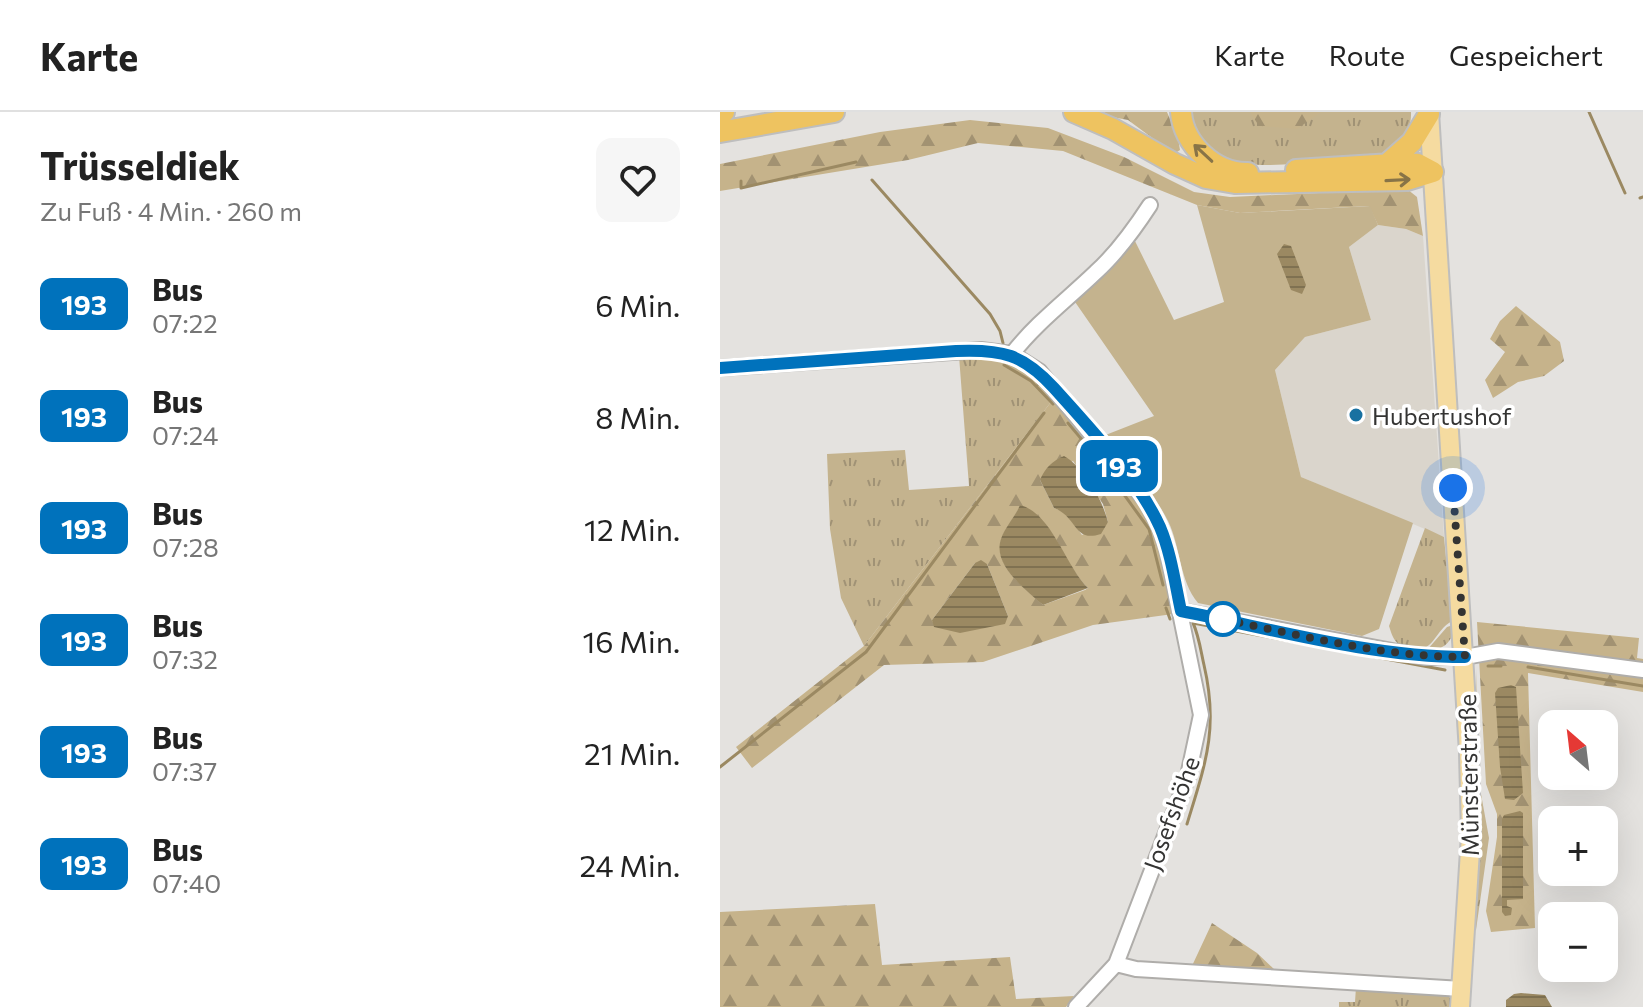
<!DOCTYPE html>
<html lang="de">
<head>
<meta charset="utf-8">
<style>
  body { margin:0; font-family:Commissioner,sans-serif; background:#f6f6f6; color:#222; height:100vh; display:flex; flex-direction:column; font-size:30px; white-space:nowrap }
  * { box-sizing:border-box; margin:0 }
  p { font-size:26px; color:#767676 }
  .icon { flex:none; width:44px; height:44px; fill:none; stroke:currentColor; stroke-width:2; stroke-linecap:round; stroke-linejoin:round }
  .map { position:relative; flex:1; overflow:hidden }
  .panel { display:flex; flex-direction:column; background:#fff; width:720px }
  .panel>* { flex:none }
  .badge { padding:0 16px; border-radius:12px; font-size:28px; line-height:52px }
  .needle { width:52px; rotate:332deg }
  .fabs { position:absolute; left:818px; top:598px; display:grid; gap:16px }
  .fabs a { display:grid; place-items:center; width:80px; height:80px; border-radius:16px; background:#fff; box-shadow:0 8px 32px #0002; font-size:40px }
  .you { position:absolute; width:40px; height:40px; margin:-20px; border:6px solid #fff; border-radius:50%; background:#1a73e8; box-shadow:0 0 0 12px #1a73e833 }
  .map>.badge { position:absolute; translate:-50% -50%; box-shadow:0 0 0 4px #fff }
  .round { display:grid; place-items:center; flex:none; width:84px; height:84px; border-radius:16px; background:#f6f6f6 }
  .summary { display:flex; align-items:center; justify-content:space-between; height:136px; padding:0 40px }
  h1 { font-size:38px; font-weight:700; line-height:60px }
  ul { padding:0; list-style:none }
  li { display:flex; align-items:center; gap:24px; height:112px; padding:0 40px }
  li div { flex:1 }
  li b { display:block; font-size:30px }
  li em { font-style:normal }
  li .badge { min-width:88px; font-weight:700; text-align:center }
  header { display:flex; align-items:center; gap:48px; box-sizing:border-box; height:112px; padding:0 40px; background:#fff; border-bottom:2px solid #e0e0e0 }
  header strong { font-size:38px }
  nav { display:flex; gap:44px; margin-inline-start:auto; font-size:28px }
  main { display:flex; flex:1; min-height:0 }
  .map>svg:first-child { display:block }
  .built { fill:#dad5cc }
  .grass { fill:url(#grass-tufts) }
  .forest { fill:url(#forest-firs); fill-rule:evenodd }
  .park { fill:#c4b38e }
  .water { fill:url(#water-rules) }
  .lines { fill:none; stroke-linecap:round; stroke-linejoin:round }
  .stream { stroke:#9b8962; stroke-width:3 }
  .minor-casing { stroke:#afadaa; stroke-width:18 }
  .major-casing { stroke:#bebebe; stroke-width:22 }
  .highway-casing { stroke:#bebebe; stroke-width:24 }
  .minor { stroke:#fff; stroke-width:14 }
  .major { stroke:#f5dba0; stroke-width:18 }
  .highway { stroke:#eec360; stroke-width:20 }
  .oneway { stroke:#887447 }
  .line-casing { stroke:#fff; stroke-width:18 }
  .line { stroke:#0072bc; stroke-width:12 }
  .walk { stroke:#343433; stroke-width:8; stroke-dasharray:0 14.4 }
  .poi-dot { fill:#1871a1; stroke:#fff; stroke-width:3 }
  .stop-dot { fill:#fff; stroke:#0072bc; stroke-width:4 }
  .labels { text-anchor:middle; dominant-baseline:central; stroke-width:7; stroke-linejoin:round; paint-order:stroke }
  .poi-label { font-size:24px; fill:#343433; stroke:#fff; text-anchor:start }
  .street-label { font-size:24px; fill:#343433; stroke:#fff }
</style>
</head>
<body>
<header>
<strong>Karte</strong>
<nav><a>Karte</a><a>Route</a><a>Gespeichert</a></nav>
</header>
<main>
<section class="panel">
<div class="summary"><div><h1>Trüsseldiek</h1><p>Zu Fuß · 4 Min. · 260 m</p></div><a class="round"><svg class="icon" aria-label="heart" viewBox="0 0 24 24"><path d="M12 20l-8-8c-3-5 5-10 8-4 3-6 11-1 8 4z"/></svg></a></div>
<ul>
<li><span class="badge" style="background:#0072bc;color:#fff">193</span><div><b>Bus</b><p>07:22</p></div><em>6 Min.</em></li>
<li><span class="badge" style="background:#0072bc;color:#fff">193</span><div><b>Bus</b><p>07:24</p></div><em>8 Min.</em></li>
<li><span class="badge" style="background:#0072bc;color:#fff">193</span><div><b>Bus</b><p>07:28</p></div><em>12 Min.</em></li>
<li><span class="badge" style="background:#0072bc;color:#fff">193</span><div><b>Bus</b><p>07:32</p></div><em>16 Min.</em></li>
<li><span class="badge" style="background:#0072bc;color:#fff">193</span><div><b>Bus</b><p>07:37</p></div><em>21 Min.</em></li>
<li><span class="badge" style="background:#0072bc;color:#fff">193</span><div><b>Bus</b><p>07:40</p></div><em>24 Min.</em></li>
</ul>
</section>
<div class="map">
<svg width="923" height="895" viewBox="0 0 923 895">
  <defs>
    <pattern id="grass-tufts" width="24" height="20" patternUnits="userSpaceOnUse" patternTransform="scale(2)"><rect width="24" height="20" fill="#c4b38e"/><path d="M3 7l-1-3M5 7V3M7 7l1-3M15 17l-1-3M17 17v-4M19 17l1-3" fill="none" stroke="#a09275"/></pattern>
    <pattern id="forest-firs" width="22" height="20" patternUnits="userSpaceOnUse" patternTransform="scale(2)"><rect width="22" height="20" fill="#c6b38b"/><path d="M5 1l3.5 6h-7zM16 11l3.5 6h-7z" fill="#a29272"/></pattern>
    <pattern id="water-rules" width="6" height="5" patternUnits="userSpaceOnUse" patternTransform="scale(2)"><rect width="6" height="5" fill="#9b8962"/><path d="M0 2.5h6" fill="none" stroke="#7f7151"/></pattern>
  </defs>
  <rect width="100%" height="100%" fill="#e4e2df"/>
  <path class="built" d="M 658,113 L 686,117 L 703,124 L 724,425 L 581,365 L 555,258 L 585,225 L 651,208 L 629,135 Z"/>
  <path class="grass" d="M 471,0 L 691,0 C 692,21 678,37 659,47 C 648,52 617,49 604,50 C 549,52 489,68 471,0 Z
    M 239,244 C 286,246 300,253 334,286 L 144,534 L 121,486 L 110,417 L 107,342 L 185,338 L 189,378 L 249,374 Z
    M 705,416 L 724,425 L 732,509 C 713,520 715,541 690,537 C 676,534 673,527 669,514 Z
    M 733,513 C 734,530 723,539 707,538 L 727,515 Z
    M 756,556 L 759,671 L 769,726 L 756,818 L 753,817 L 757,728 Z
    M 636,875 L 728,882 L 732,888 L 731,895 L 619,895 L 619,890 L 635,890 Z"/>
  <path class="forest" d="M 384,0 L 447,0 L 458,26 L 460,38 L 454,42 L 408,8 L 387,4 Z
    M 530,0 L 601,0 L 577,17 L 539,14 Z
    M 250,8 L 328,16 L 404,45 L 474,80 L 510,85 L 687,77 L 697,85 L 703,124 L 686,117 L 658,113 L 649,94 L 520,101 L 477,93 L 343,39 L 258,31 L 188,48 L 0,79 L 0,52 L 160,20 Z
    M 796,194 L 840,230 L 844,249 L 824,264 L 798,270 L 773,286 L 765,268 L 785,240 L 770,227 L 780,209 Z
    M 334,286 L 418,392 L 431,413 L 440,437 L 453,502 L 373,513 L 263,550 L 164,553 L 32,656 L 16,635 L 144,534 ZM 353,349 L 383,392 L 388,410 L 362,423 L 345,400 L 334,396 L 320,368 ZM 300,394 C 336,407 342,451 368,476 L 365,478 L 323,493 C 304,475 268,451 284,421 C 289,412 296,403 300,394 ZM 255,451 L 267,452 L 288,504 L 212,508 Z
    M 757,510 L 919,526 L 917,546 L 923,547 L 923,580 L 808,561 L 815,816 L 771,820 L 766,799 L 777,725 L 777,702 L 766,672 Z
    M 155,792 L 162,853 L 290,845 L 296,887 L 354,884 L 346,895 L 0,895 L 0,800 Z
    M 492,811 L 537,841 L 557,860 L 471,856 Z"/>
  <path class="park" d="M 477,93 L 520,101 L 650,94 L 658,113 L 629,135 L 651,208 L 585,225 L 555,258 L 581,365 L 693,411 L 659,517 L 642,524 L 478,491 C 459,468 461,436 448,409 C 432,377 406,351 383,324 L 434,304 L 353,187 L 413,125 L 454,208 L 504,190 Z"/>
  <path class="water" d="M 564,132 L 571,134 L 586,173 L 582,182 L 571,178 L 557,142 Z
    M 344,344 C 365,356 382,387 388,410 L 381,422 C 353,431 358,405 334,396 L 320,368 C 325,356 332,349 344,344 Z
    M 300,393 C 332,401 346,455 368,476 L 323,493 C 305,477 272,453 281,427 C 285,415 295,405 300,393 Z
    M 261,448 L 267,452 L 288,504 L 285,512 L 240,521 L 214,515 L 212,508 L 255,451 Z
    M 791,573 L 796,575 L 803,681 L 794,688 L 785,687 L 780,655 L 775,581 L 778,576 Z
    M 800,699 L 803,701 L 803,787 L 787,788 L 787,794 L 792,796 L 791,803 L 785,804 L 782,800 L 782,707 L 784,703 Z
    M 801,881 L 825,883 L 832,895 L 786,895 L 786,888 L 794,882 Z"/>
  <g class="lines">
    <path class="stream" d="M 869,0 L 905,81
      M 152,68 L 270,202 L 280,219 L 283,231
      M 21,69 L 21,76 L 136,50
      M 920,86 L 923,85
      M 284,253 L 311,269 L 333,292
      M 348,311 L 379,348 L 429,417 L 443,473
      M 446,496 L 450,507
      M 473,511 L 725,558
      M 768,554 L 781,554
      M 808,555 L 923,574
      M 0,655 L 146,540 L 324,301
      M 467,712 C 485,653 499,617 484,553 C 481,540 479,524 473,511"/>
    <g class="minor-casing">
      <path id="minor" d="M 292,242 C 316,211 348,187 376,160 C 397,141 415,116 430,93
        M 0,256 L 261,238 L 292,242 L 319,259 L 426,389 L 440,416 L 447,437 L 481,603 L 468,664 L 396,852 L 356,895
        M 461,499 L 704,545 L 745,545 L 778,539 L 923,558
        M 396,852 L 416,857 L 742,877"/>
    </g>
    <g class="major-casing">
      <path id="major" d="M 709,0 L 749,640 L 751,723 L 740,895"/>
    </g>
    <g class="highway-casing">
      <path id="highway" d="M 354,0 L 393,17 L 455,52 L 486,66 L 515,71 L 687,68 L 713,60
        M 461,0 C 463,32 495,62 528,61
        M 0,1 L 4,0
        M 0,20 L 114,0
        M 667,52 L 692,30 L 709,2
        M 576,58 L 688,51 L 698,52 L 713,60"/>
    </g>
    <use href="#minor" class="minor"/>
    <use href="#major" class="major"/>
    <use href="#highway" class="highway"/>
  </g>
  <defs><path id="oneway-shaft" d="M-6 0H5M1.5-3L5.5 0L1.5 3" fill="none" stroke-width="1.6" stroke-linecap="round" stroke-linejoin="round" transform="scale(2)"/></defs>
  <g class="oneway">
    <use href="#oneway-shaft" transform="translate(483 41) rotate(-137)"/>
    <use href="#oneway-shaft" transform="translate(678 68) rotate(-3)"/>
  </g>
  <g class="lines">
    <g class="line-casing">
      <path id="line" d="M 0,256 L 236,239 C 282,237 303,242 334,276 C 369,315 419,368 440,415 C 451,441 455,471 461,499 C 553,517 651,545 745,545"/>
    </g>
    <use href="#line" class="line"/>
    <path class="walk" d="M 503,507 L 490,505 C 574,521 659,545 745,545 L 733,376"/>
  </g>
  <circle class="poi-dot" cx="636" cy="303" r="8"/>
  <circle class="stop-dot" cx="503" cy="507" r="16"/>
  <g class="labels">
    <g class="poi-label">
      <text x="652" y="303">Hubertushof</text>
    </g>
    <g class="street-label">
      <text transform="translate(748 663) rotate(-91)">Münsterstraße</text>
      <text transform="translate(451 701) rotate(-70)">Josefshöhe</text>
    </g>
  </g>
</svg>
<div class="fabs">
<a><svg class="needle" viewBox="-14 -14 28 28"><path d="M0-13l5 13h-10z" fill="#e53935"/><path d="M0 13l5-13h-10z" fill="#767676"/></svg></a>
<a>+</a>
<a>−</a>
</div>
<div class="you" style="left:733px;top:376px"></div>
<b class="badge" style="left:399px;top:354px;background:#0072bc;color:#fff">193</b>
</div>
</main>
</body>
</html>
